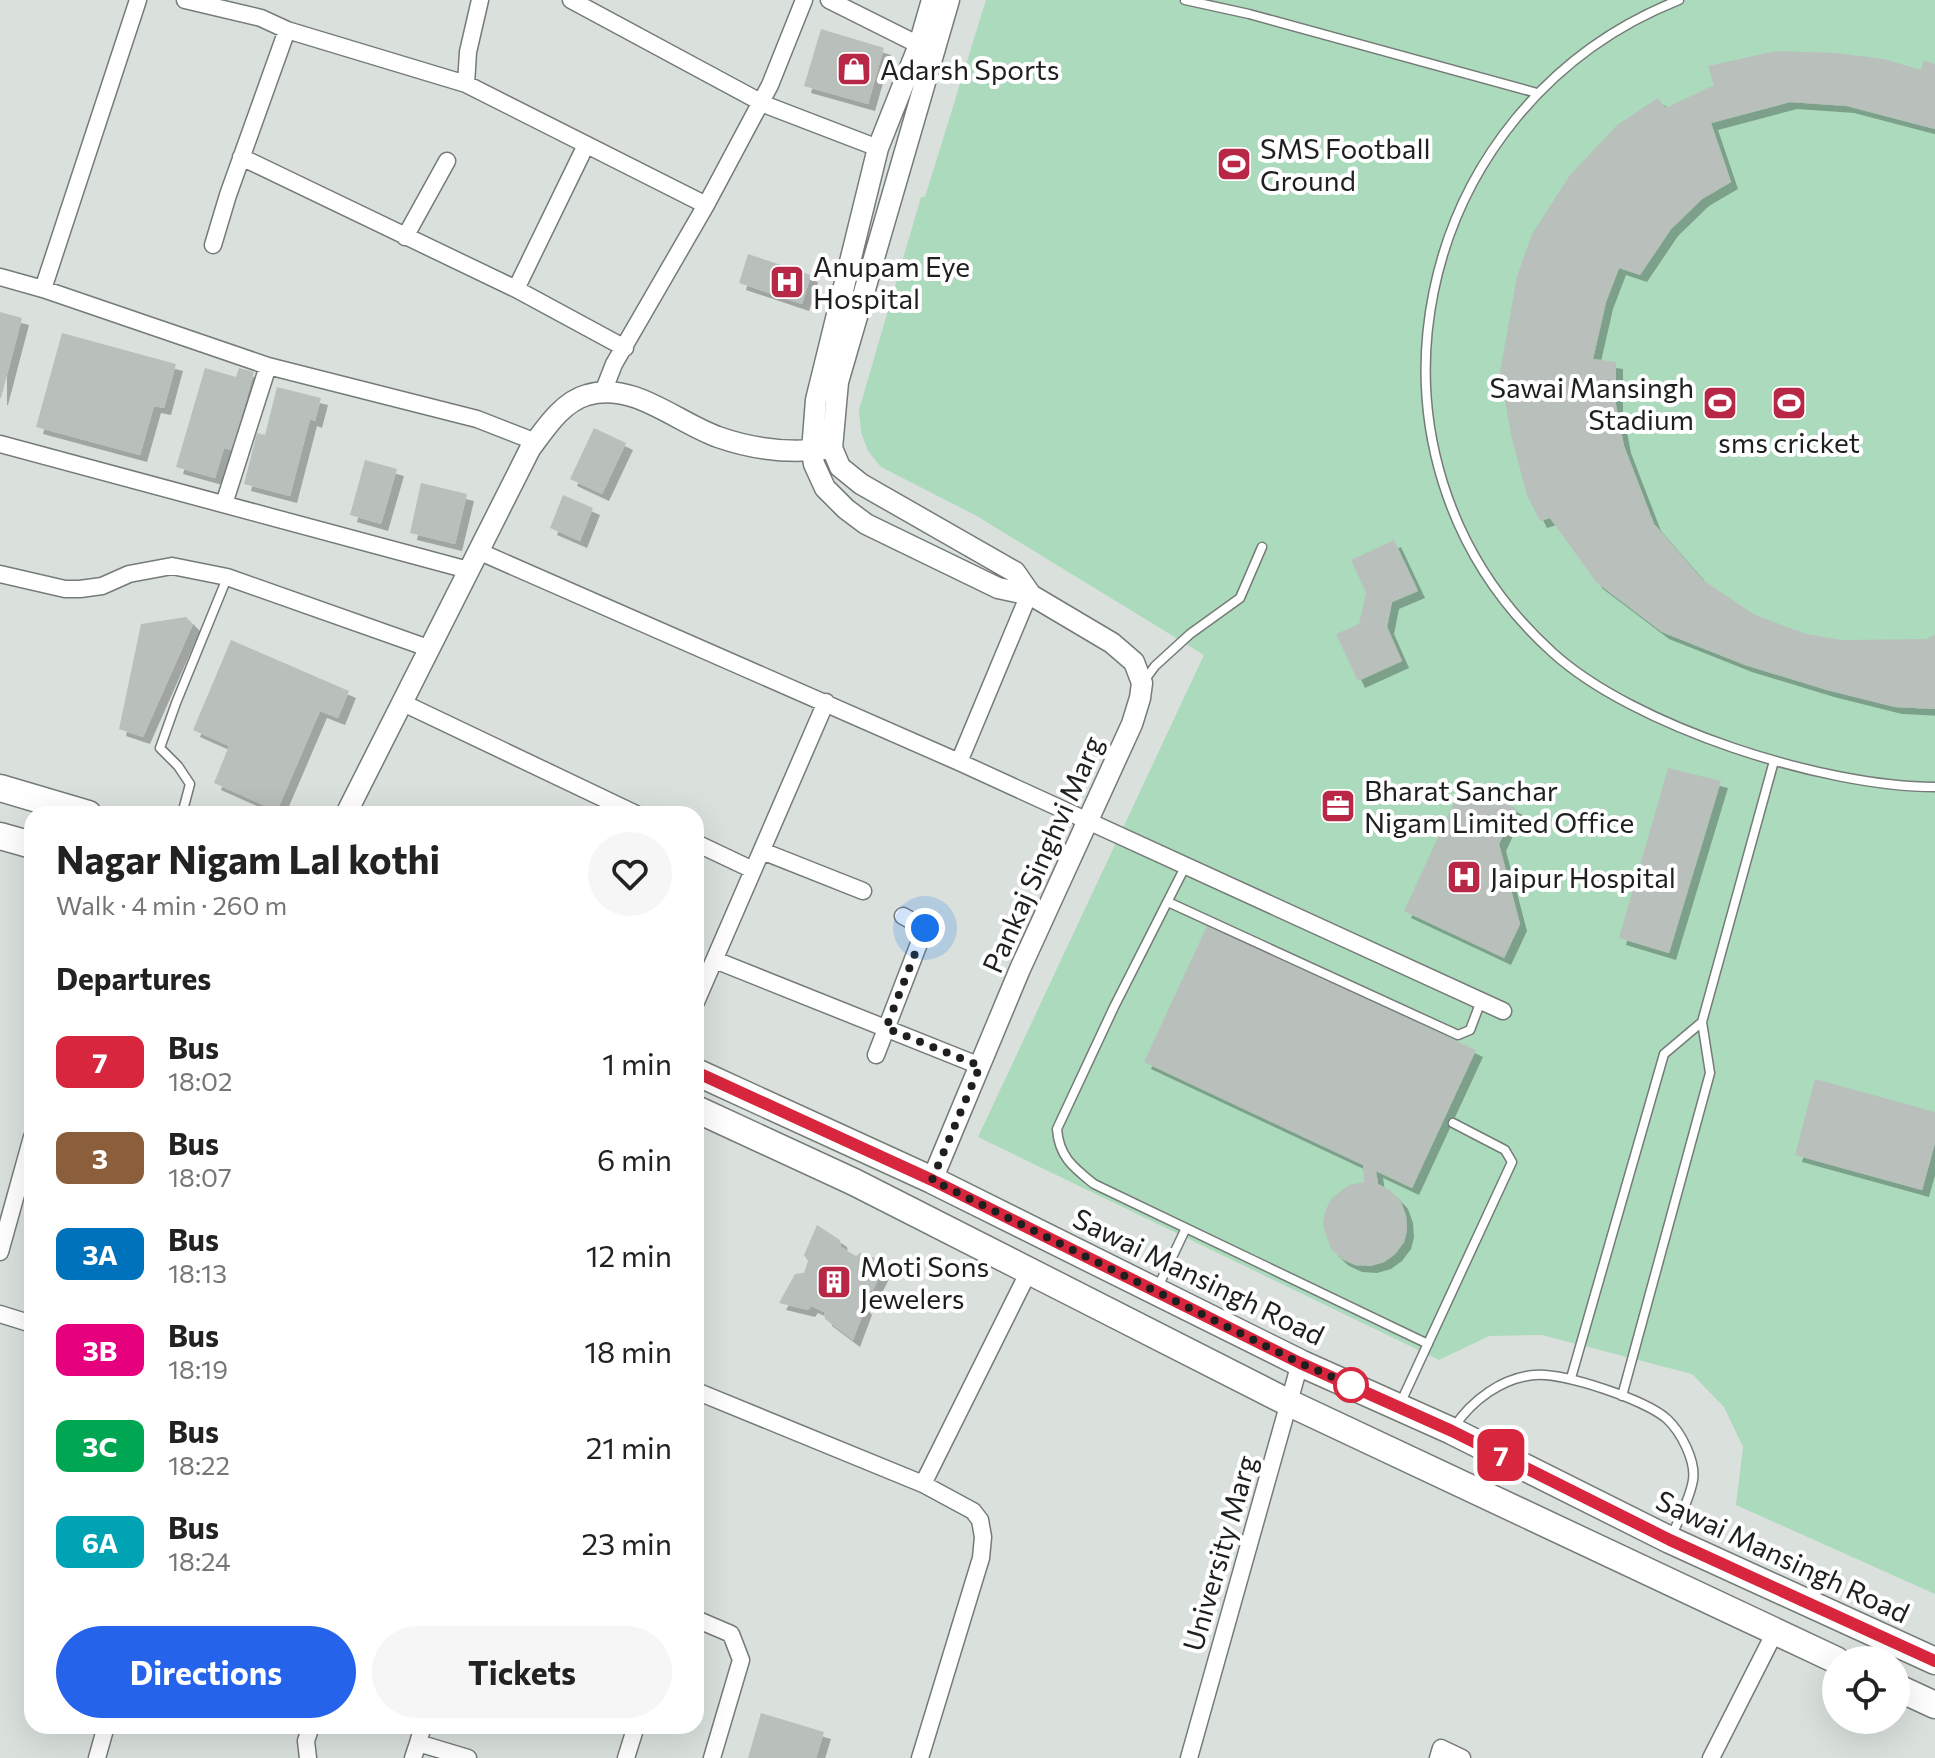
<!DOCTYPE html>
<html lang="en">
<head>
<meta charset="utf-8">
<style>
  body { margin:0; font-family:Commissioner,sans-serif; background:#f6f6f6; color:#222; height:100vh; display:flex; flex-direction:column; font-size:30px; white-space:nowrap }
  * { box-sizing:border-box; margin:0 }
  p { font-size:26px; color:#767676 }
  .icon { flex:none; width:44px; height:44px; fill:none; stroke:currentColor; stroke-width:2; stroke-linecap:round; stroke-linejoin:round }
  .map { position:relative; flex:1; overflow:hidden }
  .details { position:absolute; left:24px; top:806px; width:680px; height:928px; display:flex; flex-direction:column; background:#fff; border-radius:24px; box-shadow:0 8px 32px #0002 }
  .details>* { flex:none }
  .badge { padding:0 16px; border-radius:12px; font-size:28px; line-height:52px }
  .fabs { position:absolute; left:1822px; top:1646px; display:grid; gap:16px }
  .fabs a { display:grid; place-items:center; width:88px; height:88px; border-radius:50%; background:#fff; box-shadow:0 8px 32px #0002; font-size:40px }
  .you { position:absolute; width:40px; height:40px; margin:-20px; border:6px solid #fff; border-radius:50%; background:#1a73e8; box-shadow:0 0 0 12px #1a73e833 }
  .map>.badge { position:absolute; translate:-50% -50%; box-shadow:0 0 0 4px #fff }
  h2 { padding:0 32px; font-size:30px; line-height:72px }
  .round { display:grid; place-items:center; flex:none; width:84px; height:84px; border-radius:42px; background:#f6f6f6 }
  .overview { display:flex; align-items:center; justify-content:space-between; height:136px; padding:0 32px }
  h1 { font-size:38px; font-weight:700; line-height:60px }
  .primary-button { display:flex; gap:16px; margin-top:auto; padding:16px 32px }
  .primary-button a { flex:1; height:92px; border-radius:48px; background:#2563eb; color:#fff; font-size:32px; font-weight:700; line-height:92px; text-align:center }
  .primary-button a+a { background:#f6f6f6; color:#222 }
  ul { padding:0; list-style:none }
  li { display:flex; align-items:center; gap:24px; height:96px; padding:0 32px }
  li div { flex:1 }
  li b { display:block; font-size:30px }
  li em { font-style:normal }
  li .badge { min-width:88px; font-weight:700; text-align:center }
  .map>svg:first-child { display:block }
  .green { fill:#abdabc }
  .building { fill:#b9c0bc; filter:url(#shadow) }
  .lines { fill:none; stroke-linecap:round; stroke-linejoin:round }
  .service-casing { stroke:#757b77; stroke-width:11 }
  .minor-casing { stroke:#757b77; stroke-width:19 }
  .tertiary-casing { stroke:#757b77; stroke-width:23 }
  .primary-casing { stroke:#757b77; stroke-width:29 }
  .service { stroke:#fff; stroke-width:8 }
  .minor { stroke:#fff; stroke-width:16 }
  .tertiary { stroke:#fff; stroke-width:20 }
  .primary { stroke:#fff; stroke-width:26 }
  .line-casing { stroke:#fff; stroke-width:18 }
  .line { stroke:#d7263d; stroke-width:12 }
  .walk { stroke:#1d201e; stroke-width:8; stroke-dasharray:0 14.4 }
  .stop-dot { fill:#fff; stroke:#d7263d; stroke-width:4 }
  .labels { text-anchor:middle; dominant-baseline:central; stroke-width:8; stroke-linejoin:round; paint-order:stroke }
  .poi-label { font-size:28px; fill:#1d201e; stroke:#fff; text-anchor:start }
  .street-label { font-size:28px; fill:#1d201e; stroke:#fff }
</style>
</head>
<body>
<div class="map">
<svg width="1935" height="1758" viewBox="0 0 1935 1758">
  <defs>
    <filter id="shadow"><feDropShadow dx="7" dy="7" stdDeviation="0" flood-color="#0004"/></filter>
  </defs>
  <rect width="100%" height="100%" fill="#dae1dc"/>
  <path class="green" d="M 986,0 L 1935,0 L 1935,1594 L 1736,1505 L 1743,1447 L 1724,1407 L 1692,1374 L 1542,1335 L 1489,1336 L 1439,1360 L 978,1137 L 1204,655 L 975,515 L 881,467 L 868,451 L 861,432 L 859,410 L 921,197 L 925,197 Z"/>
  <path class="building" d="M 821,29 L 884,48 L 868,104 L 804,86 Z
    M 1776,51 L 1836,53 L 1884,59 L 1921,70 L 1924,60 L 1935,64 L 1935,129 L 1847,106 L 1790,102 L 1711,123 L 1731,182 L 1702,199 L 1671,229 L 1640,275 L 1619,268 L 1606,302 L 1593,359 L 1616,362 L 1616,405 L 1624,446 L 1654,524 L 1703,580 L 1755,615 L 1806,634 L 1842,640 L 1926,639 L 1935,635 L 1935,709 L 1895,707 L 1827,690 L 1745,665 L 1662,632 L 1596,582 L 1550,518 L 1540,521 L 1527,495 L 1511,435 L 1500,372 L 1517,276 L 1532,234 L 1570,175 L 1617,125 L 1658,98 L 1666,108 L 1714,85 L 1708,66 Z
    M 748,254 L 811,275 L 802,304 L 739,283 Z
    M 0,312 L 22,318 L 1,398 L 0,398 Z
    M 62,333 L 176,364 L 164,408 L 154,406 L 140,455 L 36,427 Z
    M 205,368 L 236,377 L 239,368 L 254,372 L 232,450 L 224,448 L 215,478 L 176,467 Z
    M 277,387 L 321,398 L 315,421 L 310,419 L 290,496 L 244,484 L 257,433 L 265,435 Z
    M 594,428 L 626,443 L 602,494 L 570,479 Z
    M 365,460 L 397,469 L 381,524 L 350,515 Z
    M 421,483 L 467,494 L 455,544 L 410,533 Z
    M 563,495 L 593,508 L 580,541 L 550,528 Z
    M 1394,540 L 1418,591 L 1392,602 L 1387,627 L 1402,661 L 1358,681 L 1336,634 L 1359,624 L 1366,593 L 1351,560 Z
    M 186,617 L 193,624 L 143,737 L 119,729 L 141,624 Z
    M 231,640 L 349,691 L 338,718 L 320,711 L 277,811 L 214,783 L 229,746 L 193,730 Z
    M 1668,768 L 1721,781 L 1669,953 L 1619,938 Z
    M 1463,783 L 1516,808 L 1499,844 L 1520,924 L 1504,958 L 1404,911 Z
    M 402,806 L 421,814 L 399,814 Z
    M 1208,924 L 1476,1050 L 1412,1188 L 1376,1171 L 1378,1184 L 1391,1191 L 1401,1202 L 1406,1216 L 1407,1230 L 1404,1242 L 1395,1254 L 1384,1262 L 1370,1266 L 1355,1265 L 1342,1259 L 1331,1249 L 1323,1226 L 1325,1211 L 1332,1198 L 1349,1185 L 1364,1182 L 1363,1165 L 1144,1062 Z
    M 1815,1079 L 1935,1112 L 1935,1143 L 1922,1190 L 1795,1155 Z
    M 817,1225 L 840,1240 L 841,1247 L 856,1256 L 860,1253 L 887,1262 L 873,1290 L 866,1291 L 860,1302 L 865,1308 L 853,1340 L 825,1319 L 824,1312 L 811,1306 L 808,1310 L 779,1303 L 795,1274 L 804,1273 L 808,1261 L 804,1255 Z
    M 761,1713 L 824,1732 L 816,1758 L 748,1758 Z"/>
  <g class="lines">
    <g class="service-casing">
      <path id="service" d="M 1185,0 L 1249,14 L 1537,93
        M 1679,0 C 1411,106 1335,455 1552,652 C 1634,727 1824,787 1935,787
        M 1144,681 L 1155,666 L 1190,634 L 1240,598 L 1262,547
        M 182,814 L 190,784 L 178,766 L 160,748 L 176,703 L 227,578
        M 1185,867 L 1114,1007 L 1057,1129 C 1059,1157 1074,1168 1094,1184 L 1428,1344
        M 1168,902 L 1458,1035 L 1470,1030 L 1481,1001
        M 1157,1289 L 1186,1228
        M 1571,1378 L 1664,1054 L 1702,1022
        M 1622,1396 L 1710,1073 L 1702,1022 L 1774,761
        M 1400,1404 L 1512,1162 L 1505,1150 L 1453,1123
        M 1454,1427 C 1472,1400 1502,1378 1534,1375 C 1563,1372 1646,1400 1667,1419 C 1681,1432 1696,1461 1693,1480 C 1690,1499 1678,1520 1671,1538"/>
    </g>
    <g class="minor-casing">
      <path id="minor" d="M 185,0 L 261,18 L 287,30 L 228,195 L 213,245
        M 480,0 L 468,52 L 466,84 L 706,205
        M 571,0 L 766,105 L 878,148
        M 829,0 L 919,45
        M 287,30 L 466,84
        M 241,157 L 516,289 L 625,348
        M 405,237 L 447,161
        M 0,277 L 43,289 L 268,366 L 477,419 L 536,442
        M 43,289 L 138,0
        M 516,289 L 586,145
        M 603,392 L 614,364 L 706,205 L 770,85 L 804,0
        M 0,444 L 468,570
        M 224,504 L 268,366
        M 478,551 L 959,762 L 1503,1011
        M 0,574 L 65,589 L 80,589 L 102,586 L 129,574 L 172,566 L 227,577 L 428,648
        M 401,702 L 636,814
        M 959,762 L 1027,599 L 1031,595
        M 696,843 L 753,870
        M 762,851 L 863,891
        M 715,960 L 980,1066
        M 696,1002 L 826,702
        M 876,1055 L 925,928 L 903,916
        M 0,1252 L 32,1137
        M 0,1314 L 32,1324
        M 696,1391 L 923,1484 L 973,1511 L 980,1520 L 983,1537 L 981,1558 L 920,1758
        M 923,1484 L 1028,1273
        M 696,1619 L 731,1634 L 741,1660 L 712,1758
        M 418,1743 L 423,1726
        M 97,1758 L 106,1726
        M 308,1758 L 306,1741 L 311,1726
        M 413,1758 L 418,1743 L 468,1758
        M 626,1758 L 636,1726
        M 1189,1758 L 1300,1363
        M 1438,1758 L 1441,1748 L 1462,1758
        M 1711,1758 L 1775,1632"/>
    </g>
    <g class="tertiary-casing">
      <path id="tertiary" d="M 949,0 L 838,382 L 832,448 L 840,467 L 861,484 L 1015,572 L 1031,595
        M 346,814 L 530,449 C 545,429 562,402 587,395 C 633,381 676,422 718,437 C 755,450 793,454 832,448
        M 932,1180 L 1020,969 L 1132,724 L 1140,698 L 1142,683 L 1134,662 L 1112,643 L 1031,595 L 998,588 L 866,524 L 846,509 L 825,488 L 814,464 L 812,451 L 816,400 L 878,148 L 919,45 L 932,0"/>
    </g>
    <g class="primary-casing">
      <path id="primary" d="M 0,788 L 88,814
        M 0,836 L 32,845
        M 696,1072 L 932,1180 L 1300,1363 L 1452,1431 L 1670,1540 L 1935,1661
        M 696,1109 L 854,1182 L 1287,1402 L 1836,1660
        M 1896,1687 L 1935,1705"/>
    </g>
    <use href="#service" class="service"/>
    <use href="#minor" class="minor"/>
    <use href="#tertiary" class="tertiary"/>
    <use href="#primary" class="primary"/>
  </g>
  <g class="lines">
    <g class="line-casing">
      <path id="line" d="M 696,1072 L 932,1180 L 1300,1363 L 1452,1431 L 1670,1540 L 1935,1661"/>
    </g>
    <use href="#line" class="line"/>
    <path class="walk" d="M 925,928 L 886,1028 L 980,1066 L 932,1180 L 1300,1363 L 1351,1385"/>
  </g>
  <defs>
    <g id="shop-square" transform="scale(1.8)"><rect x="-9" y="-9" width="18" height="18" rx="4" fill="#b82746" stroke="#fff"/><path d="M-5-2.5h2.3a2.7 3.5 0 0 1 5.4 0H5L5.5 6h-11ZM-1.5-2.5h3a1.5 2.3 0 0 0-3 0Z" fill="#fff"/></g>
    <g id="stadium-square" transform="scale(1.8)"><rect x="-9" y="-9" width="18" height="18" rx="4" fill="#b82746" stroke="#fff"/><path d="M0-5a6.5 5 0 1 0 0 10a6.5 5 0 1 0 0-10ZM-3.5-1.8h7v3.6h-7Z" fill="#fff"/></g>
    <g id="hospital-square" transform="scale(1.8)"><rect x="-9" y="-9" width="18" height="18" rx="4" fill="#b82746" stroke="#fff"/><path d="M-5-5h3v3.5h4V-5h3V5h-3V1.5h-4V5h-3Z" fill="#fff"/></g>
    <g id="office-square" transform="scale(1.8)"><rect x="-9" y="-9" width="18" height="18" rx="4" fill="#b82746" stroke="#fff"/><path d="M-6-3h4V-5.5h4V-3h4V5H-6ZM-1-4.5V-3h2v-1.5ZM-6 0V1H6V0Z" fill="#fff"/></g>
    <g id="building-square" transform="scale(1.8)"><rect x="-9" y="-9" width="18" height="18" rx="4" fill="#b82746" stroke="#fff"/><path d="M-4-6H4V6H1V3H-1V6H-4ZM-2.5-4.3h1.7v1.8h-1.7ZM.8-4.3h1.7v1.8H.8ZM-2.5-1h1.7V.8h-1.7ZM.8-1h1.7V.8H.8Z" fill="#fff"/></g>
  </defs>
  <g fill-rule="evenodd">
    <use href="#shop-square" x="854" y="69"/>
    <use href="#stadium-square" x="1234" y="164"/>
    <use href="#hospital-square" x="787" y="282"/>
    <use href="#stadium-square" x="1720" y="403"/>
    <use href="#stadium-square" x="1789" y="403"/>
    <use href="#office-square" x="1338" y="806"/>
    <use href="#hospital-square" x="1464" y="877"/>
    <use href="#building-square" x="834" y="1282"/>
  </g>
  <circle class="stop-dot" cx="1351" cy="1385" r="16"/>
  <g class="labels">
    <g class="poi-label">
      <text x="880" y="69">Adarsh Sports</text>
      <text x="1260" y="148">SMS Football<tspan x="1260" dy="32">Ground</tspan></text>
      <text x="813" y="266">Anupam Eye<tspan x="813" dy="32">Hospital</tspan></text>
      <text x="1694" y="387" text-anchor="end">Sawai Mansingh<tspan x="1694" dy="32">Stadium</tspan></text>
      <text x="1789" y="442" text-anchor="middle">sms cricket</text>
      <text x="1364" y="790">Bharat Sanchar<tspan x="1364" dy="32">Nigam Limited Office</tspan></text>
      <text x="1490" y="877">Jaipur Hospital</text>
      <text x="860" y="1266">Moti Sons<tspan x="860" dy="32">Jewelers</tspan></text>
    </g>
    <g class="street-label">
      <text transform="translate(1042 854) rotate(-66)">Pankaj Singhvi Marg</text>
      <text transform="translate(1199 1276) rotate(26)">Sawai Mansingh Road</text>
      <text transform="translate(1219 1553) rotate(-74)">University Marg</text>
      <text transform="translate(1783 1556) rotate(25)">Sawai Mansingh Road</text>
    </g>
  </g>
</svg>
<div class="fabs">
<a><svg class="icon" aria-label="locate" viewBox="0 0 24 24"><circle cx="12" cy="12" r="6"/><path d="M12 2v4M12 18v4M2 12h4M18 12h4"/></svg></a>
</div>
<div class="you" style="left:925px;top:928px"></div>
<b class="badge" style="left:1501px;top:1455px;background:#d7263d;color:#fff">7</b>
<section class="details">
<div class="overview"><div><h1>Nagar Nigam Lal kothi</h1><p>Walk · 4 min · 260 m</p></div><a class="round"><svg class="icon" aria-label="heart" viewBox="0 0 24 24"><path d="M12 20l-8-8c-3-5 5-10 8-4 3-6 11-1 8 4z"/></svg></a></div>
<h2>Departures</h2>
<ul>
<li><span class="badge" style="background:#d7263d;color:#fff">7</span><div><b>Bus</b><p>18:02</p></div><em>1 min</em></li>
<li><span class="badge" style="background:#8b5e3c;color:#fff">3</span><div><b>Bus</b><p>18:07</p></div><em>6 min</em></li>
<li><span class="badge" style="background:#0072bc;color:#fff">3A</span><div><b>Bus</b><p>18:13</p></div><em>12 min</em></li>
<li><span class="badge" style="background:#e6007e;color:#fff">3B</span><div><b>Bus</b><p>18:19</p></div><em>18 min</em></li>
<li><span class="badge" style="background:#00a651;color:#fff">3C</span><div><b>Bus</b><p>18:22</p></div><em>21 min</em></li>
<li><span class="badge" style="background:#00a3b4;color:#fff">6A</span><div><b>Bus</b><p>18:24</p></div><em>23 min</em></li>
</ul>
<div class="primary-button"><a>Directions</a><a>Tickets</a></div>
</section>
</div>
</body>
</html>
